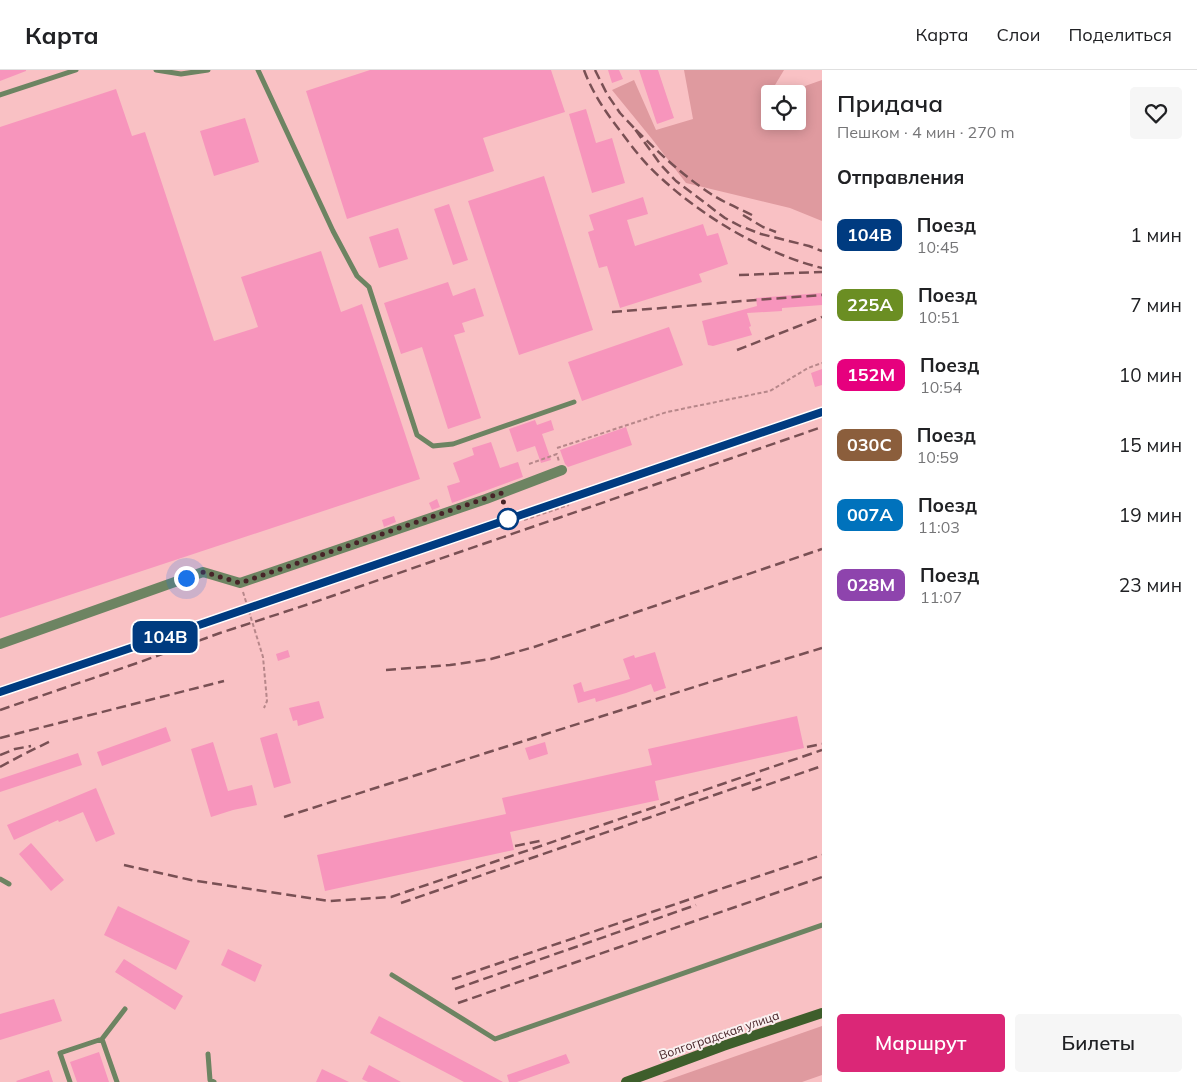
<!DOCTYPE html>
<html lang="ru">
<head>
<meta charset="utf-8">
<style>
  body { margin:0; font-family:Mulish,sans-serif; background:#f6f6f6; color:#202124; height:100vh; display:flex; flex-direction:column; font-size:19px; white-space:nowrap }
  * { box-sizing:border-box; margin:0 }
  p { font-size:16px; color:#757577 }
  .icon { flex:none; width:28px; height:28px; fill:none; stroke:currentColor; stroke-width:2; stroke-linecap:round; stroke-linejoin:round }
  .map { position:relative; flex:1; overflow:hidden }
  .sheet { display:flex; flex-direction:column; background:#fff; width:375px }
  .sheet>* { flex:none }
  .badge { padding:0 10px; border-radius:8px; font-size:18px; line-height:32px }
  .buttons { position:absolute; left:761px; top:15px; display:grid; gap:10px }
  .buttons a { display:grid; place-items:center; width:45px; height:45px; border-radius:5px; background:#fff; box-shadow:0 2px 12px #0003; font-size:25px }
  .you { position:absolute; width:25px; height:25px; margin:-12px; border:4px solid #fff; border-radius:50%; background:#1a73e8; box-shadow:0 0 0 8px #1a73e833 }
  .map>.badge { position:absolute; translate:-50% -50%; box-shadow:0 0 0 2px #fff }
  h2 { padding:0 15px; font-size:19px; line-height:45px }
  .round { display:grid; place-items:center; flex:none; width:52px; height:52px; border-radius:5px; background:#f6f6f6 }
  .head { display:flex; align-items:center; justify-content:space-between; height:85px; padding:0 15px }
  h1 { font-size:24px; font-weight:600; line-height:38px }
  .primary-button { display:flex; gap:10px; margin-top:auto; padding:10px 15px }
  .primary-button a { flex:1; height:58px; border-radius:5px; background:#db2777; color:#fff; font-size:20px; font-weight:600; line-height:58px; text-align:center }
  .primary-button a+a { background:#f6f6f6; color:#202124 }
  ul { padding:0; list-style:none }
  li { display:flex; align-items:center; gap:15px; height:70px; padding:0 15px }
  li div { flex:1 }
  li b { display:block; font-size:19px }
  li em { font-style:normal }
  li .badge { min-width:55px; font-weight:700; text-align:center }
  header { display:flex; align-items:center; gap:30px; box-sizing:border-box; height:70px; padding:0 25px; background:#fff; border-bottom:1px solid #e0e0e0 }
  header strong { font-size:24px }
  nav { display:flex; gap:28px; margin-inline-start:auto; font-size:18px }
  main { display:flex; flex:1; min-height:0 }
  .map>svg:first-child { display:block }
  .green { fill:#df9a9f }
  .building { fill:#f795bc }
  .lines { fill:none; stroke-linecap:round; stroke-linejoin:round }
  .path { stroke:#b7878a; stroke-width:2; stroke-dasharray:4 2.5; stroke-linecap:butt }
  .service { stroke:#6d8462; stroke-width:5 }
  .minor { stroke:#6d8462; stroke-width:10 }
  .secondary { stroke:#3e5e2b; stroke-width:10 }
  .rail { stroke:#795054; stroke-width:2.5; stroke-dasharray:10 5; stroke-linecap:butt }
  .line-casing { stroke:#fff; stroke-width:11 }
  .line { stroke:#003b80; stroke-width:8 }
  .walk { stroke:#472428; stroke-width:5; stroke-dasharray:0 9 }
  .stop-dot { fill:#fff; stroke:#003b80; stroke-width:2.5 }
  .labels { text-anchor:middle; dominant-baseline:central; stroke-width:4; stroke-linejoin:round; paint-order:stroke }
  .street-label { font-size:12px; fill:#472428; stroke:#faf0f0 }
</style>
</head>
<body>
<header>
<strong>Карта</strong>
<nav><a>Карта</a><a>Слои</a><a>Поделиться</a></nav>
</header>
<main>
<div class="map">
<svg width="822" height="1012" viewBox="0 0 822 1012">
  <rect width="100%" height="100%" fill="#f9c1c4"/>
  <path class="green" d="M 684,0 L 784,0 L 769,25 L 770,51 L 773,51 L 774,57 L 779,51 L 798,51 L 798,26 L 805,16 L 822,10 L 822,151 L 790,138 L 686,113 L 652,69 L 612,20 L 634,10 L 656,60 L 693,49 Z
    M 822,956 L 822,1005 L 802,1012 L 662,1012 Z"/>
  <path class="building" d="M 0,0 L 26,0 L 26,1 L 0,11 Z
    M 370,0 L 551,0 L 565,42 L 483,68 L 494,101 L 347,149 L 306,21 Z
    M 608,0 L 619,0 L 623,9 L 612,13 Z
    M 639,0 L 658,0 L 674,48 L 657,54 Z
    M 116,19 L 132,66 L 145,62 L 214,271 L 258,257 L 241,207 L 321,181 L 341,242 L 362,234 L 420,409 L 0,548 L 0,57 Z
    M 586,39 L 596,73 L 612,68 L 625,113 L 592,123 L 569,44 Z
    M 245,48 L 259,92 L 214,106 L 200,61 Z
    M 544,106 L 593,260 L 519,285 L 468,131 Z
    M 643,127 L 648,144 L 627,150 L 635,176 L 703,154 L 707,166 L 718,163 L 728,194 L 699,204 L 702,212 L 620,238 L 607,196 L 599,198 L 588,162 L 594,160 L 589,145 Z
    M 449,134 L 468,190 L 453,195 L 434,139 Z
    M 398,158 L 408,189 L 379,198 L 369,167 Z
    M 448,212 L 453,226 L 475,218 L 484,246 L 462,253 L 465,262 L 454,265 L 481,348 L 448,359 L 422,277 L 401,284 L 384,233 Z
    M 822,223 L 822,235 L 782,238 L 782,241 L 747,243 L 751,256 L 749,257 L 752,265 L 713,276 L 708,275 L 702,251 L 757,236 L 756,228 Z
    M 669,257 L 683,295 L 582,331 L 568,292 Z
    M 822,299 L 822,315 L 815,317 L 811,303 Z
    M 535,350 L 537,355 L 551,350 L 554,360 L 542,364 L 551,390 L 541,393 L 535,376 L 517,382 L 509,359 Z
    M 626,357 L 632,375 L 568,397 L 565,394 L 560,380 Z
    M 491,372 L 500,398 L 518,392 L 523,407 L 452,433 L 447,416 L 460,412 L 453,393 L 474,385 L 472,378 Z
    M 437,429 L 440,437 L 432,440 L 429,433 Z
    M 394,446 L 396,452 L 384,457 L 382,450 Z
    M 288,580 L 290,587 L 278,591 L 276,584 Z
    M 655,582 L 666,618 L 654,622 L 651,614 L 626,623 L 596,632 L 595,628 L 578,633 L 573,615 L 581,612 L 584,622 L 630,609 L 623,589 L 634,585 L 635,588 Z
    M 319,631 L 324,648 L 298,656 L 297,650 L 293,651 L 289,638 Z
    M 797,646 L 804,678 L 655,711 L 659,730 L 510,762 L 514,780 L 325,821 L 317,785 L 506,744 L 502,728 L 652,695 L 648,679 Z
    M 166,657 L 171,671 L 102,696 L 97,682 Z
    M 277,663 L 291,713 L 274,718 L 260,668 Z
    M 213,672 L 228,721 L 252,715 L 257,735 L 233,740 L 211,747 L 191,679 Z
    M 545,672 L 548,684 L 529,690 L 525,678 Z
    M 78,683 L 82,695 L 0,722 L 0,709 Z
    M 96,718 L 115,764 L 96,772 L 83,742 L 59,752 L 58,750 L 14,770 L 7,755 Z
    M 31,773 L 64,810 L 51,821 L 19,784 Z
    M 118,836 L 190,871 L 176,900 L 104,865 Z
    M 228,879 L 262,895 L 255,912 L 221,895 Z
    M 124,889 L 183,926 L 175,940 L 115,902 Z
    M 54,929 L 62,951 L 0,970 L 0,944 Z
    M 379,946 L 503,1012 L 464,1012 L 370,963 Z
    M 99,982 L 109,1012 L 77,1012 L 70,992 Z
    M 566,984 L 570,993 L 517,1012 L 509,1012 L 507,1005 Z
    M 369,995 L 401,1012 L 368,1012 L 362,1009 Z
    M 322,999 L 349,1012 L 316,1012 Z
    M 49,1000 L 53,1012 L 17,1012 L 16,1011 Z"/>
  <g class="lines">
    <path class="path" d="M 557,378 L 667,342 L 770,321 L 808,298 L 822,293
      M 529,394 L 557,384 L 559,392
      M 524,450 L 569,435
      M 243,522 L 263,587 L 267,631 L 264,638"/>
    <path class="service" d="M 156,0 L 181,4 L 208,0
      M 258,0 L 333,161 L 357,206 L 369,217 L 417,365 L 433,376 L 453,374 L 574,332
      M 0,25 L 76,0
      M 0,809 L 9,814
      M 392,905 L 495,969 L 822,855
      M 102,969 L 117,1012
      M 208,984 L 210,1010 L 214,1012
      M 70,1012 L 60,983 L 102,969 L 125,939"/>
    <path class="minor" d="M 0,574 L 203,502 L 240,513 L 486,429 L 562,400"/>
    <path class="secondary" d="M 626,1012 L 723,976 L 822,943"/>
    <path class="rail" d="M 584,0 C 592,22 606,43 621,62 C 633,78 645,94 661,108 C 703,147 765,184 822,198
      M 595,0 L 607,24 L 620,43 L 634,58
      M 743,145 L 763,157 L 776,162
      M 752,145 C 738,138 723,132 711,124 C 682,105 658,82 634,58 L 661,95 L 676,111 L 725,148 L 740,156 L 761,164 L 809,176 L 822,181
      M 739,205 L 822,202
      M 612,242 L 674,237 L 742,231 L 822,225
      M 737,280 L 822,247
      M 386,600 L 450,595 L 491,589 L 534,577 L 822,479
      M 0,622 L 205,553 L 822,342
      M 0,640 L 140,592 L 220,563 L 309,534 L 822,357
      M 0,668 L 224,611
      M 807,677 L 822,674
      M 0,685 L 15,679 L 31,676
      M 0,697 L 22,685 L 53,670
      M 752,720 L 822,696
      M 284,747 L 710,612 L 822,578
      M 515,776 L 540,771
      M 124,795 L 191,810 L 329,831 L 391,827 L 822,680
      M 401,833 L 761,709
      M 452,909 L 822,785
      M 455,919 L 696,835
      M 458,933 L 822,807"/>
  </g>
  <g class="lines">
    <g class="line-casing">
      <path id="line" d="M 0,622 L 205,553 L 822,342"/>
    </g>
    <use href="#line" class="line"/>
    <path class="walk" d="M 186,508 L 204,502 L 240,513 L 501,423 L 508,449"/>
  </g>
  <circle class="stop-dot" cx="508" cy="449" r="10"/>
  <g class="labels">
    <g class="street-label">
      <text transform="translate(719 965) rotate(-19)">Волгоградская улица</text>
    </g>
  </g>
</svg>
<div class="buttons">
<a><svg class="icon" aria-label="locate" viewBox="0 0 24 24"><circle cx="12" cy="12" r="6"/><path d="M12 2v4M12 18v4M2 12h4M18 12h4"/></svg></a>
</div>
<div class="you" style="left:186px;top:508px"></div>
<b class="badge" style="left:165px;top:567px;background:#003b80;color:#fff">104В</b>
</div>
<section class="sheet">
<div class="head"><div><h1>Придача</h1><p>Пешком · 4 мин · 270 m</p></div><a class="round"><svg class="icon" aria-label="heart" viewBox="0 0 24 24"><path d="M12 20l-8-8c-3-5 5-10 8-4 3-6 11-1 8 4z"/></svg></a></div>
<h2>Отправления</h2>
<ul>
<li><span class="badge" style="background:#003b80;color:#fff">104В</span><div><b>Поезд</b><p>10:45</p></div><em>1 мин</em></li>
<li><span class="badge" style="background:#6b8e23;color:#fff">225А</span><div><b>Поезд</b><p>10:51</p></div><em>7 мин</em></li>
<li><span class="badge" style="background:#e6007e;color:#fff">152М</span><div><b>Поезд</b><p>10:54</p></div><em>10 мин</em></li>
<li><span class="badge" style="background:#8b5e3c;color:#fff">030C</span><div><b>Поезд</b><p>10:59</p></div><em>15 мин</em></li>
<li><span class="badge" style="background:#0072bc;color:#fff">007А</span><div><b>Поезд</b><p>11:03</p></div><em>19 мин</em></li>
<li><span class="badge" style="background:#8e44ad;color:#fff">028М</span><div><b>Поезд</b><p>11:07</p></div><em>23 мин</em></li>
</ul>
<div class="primary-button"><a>Маршрут</a><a>Билеты</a></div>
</section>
</main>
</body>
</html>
